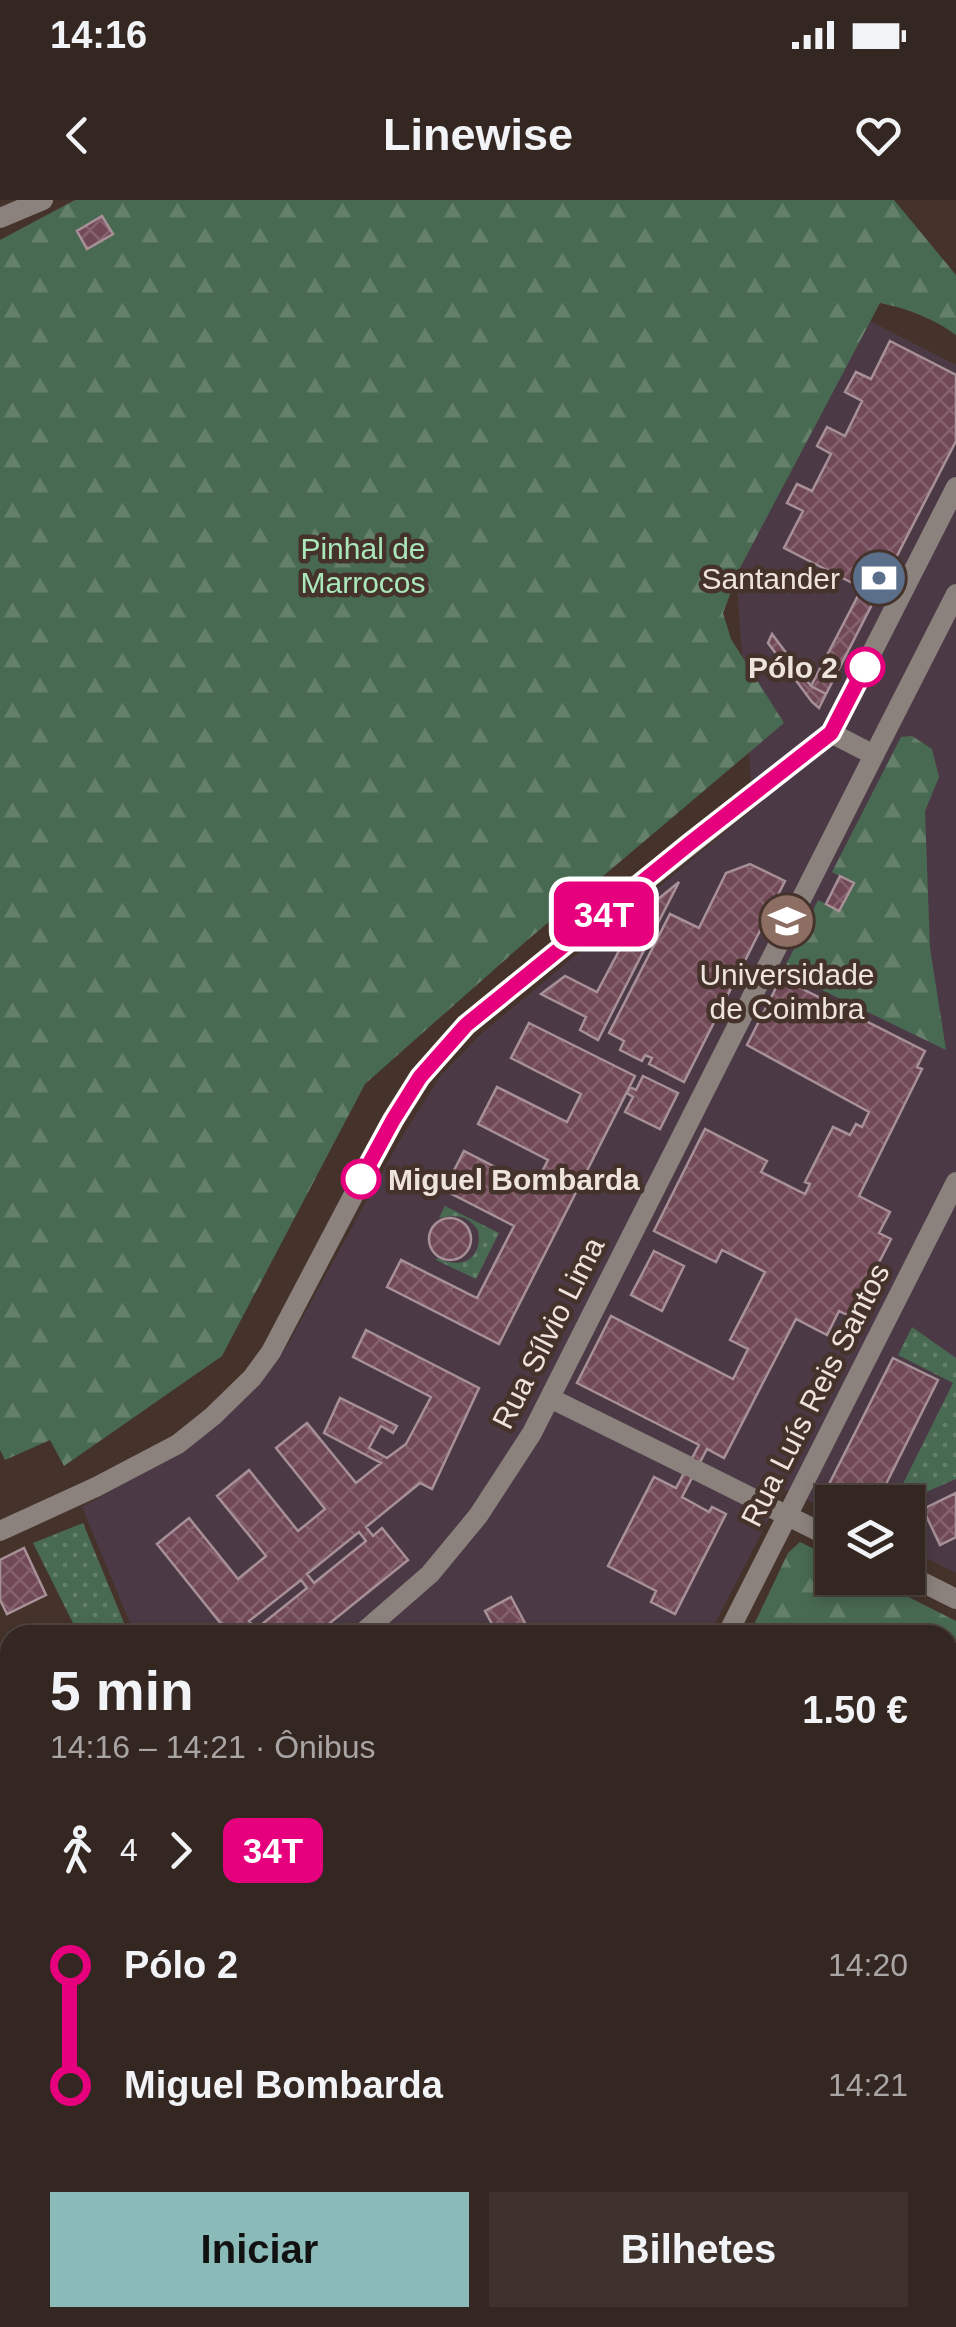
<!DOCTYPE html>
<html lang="pt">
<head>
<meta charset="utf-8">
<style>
  body { margin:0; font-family:Arial,sans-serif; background:#3f322d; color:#f1f3f6; height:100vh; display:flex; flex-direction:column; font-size:38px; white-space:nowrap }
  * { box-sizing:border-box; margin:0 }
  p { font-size:32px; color:#a9a5a5 }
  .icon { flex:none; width:55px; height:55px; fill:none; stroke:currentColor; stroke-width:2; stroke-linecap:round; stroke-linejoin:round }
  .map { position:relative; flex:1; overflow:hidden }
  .sheet { position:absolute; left:0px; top:1425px; width:958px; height:702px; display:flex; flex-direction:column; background:#342620; border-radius:30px 30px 0 0; box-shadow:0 5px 15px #0003,0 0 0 2px #4e433e }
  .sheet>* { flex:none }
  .badge { padding:0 20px; border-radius:15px; font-size:35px; line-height:65px }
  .fabs { position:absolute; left:815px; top:1285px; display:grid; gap:20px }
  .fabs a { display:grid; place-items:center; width:110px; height:110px; border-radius:0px; background:#342620; box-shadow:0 5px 15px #0003,0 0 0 2px #4e433e; font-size:50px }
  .map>.badge { position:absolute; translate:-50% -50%; box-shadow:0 0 0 5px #fff }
  .legs { display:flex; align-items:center; gap:15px; height:110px; padding:0 50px; font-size:32px }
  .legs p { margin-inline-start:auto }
  .head { display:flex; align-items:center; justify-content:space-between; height:170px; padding:0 50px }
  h1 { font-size:55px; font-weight:600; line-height:75px }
  .primary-button { display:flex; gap:20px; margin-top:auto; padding:20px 50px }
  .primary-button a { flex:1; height:115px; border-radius:0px; background:#8bbbb9; color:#111; font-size:40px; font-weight:600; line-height:115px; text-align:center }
  .primary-button a+a { background:#3f322d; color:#f1f3f6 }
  ul { padding:0 50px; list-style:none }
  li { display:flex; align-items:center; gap:35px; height:120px; font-size:38px }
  li i { display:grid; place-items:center; width:15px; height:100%; margin:0 12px; background:currentColor }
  li i::after { content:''; width:25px; height:25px; margin:-12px; border:8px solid; border-radius:50%; background:#342620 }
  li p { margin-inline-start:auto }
  li:first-child i { background:linear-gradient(#0000 50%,currentColor 0) }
  li:last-child i { background:linear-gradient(currentColor 50%,#0000 0) }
  .status { display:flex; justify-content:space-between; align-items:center; height:70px; padding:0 50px; background:#342620; direction:ltr }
  .status svg { height:28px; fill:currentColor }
  header { display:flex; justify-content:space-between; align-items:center; height:130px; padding:0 50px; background:#342620; font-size:45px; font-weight:600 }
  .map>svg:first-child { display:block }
  .education { fill:#4b3a45 }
  .green { fill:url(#green-dots) }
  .forest { fill:url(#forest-firs) }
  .building { fill:url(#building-cross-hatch); stroke:#a79097; stroke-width:2.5; fill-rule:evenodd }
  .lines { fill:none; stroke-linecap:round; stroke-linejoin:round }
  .minor { stroke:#8b827d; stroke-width:20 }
  .tertiary { stroke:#8b827d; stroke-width:20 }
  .trunk { stroke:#eedace; stroke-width:28 }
  .line-1-casing { stroke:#fff; stroke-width:22 }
  .line-1 { stroke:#e6007e; stroke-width:15 }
  .stop-1-dot { fill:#fff; stroke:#e6007e; stroke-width:5 }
  .labels { text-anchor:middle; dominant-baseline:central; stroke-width:9; stroke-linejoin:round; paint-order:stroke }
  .park-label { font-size:30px; fill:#aae7bb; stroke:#45332b }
  .poi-label { font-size:30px; fill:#eee3dd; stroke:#45332b; text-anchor:end }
  .stop-label { font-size:30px; font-weight:bold; fill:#eee3dd; stroke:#45332b; text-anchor:end }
  .street-label { font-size:30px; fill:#eee3dd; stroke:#45332b }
</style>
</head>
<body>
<div class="status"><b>14:16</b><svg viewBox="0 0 49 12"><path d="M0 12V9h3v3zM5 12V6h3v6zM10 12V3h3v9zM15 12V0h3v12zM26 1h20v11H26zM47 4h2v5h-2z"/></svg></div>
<header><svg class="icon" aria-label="back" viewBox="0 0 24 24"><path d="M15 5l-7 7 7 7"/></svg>Linewise<svg class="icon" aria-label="heart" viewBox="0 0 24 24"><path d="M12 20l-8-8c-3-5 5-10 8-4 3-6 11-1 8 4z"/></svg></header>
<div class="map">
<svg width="956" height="2127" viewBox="0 0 956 2127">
  <defs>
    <pattern id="green-dots" width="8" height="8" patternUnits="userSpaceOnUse" patternTransform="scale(2.5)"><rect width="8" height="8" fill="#496a52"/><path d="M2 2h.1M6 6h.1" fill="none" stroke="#647f6a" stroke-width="1.8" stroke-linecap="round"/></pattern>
    <pattern id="forest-firs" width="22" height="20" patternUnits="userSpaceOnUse" patternTransform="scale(2.5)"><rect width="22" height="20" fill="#496a52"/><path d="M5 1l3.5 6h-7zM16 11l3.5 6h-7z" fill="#647f6a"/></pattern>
    <pattern id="building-cross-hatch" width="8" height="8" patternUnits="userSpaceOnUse" patternTransform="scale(2.5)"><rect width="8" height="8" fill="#704856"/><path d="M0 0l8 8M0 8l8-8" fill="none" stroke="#85626e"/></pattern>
  </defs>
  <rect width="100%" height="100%" fill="#45332b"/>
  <path class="education" d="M 827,99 L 956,165 L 956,1373 L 908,1349 L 908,1302 L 832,1302 L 832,1312 L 784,1289 L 709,1435 L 135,1435 L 82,1307 L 181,1251 L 239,1205 L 287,1146 L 400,940 L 441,875 L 482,833 L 753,609 L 730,285 Z"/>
  <path class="green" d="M 445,1006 L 499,1033 L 476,1079 L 436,1060 L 437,1058 C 462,1070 483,1059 478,1030 C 467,1014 456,1015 439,1018 Z
    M 912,1127 L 956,1158 L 956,1279 L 903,1302 L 894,1302 L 953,1183 L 898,1155 Z
    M 83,1323 L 129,1435 L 79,1435 L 33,1343 Z
    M 2,1453 L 10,1470 L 10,1849 L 0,1849 L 0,1454 Z"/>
  <path class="forest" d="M 75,0 L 894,0 L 956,75 L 956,135 C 935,119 906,108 880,103 L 740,368 L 723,413 L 731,439 L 784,523 L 524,743 L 365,884 L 222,1156 L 64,1266 L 50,1240 L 5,1260 L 0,1250 L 0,40 Z
    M 912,536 L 932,549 L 939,577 L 925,611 L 930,748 L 946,850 L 787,773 L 785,767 L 818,700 L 840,710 L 853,683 L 832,672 L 901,537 Z
    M 800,1342 L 832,1358 L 832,1378 L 871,1378 L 956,1421 L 956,1535 L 948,1552 L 948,1435 L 749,1435 L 788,1353 Z"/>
  <path class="building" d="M 102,16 L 113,34 L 87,49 L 77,31 Z
    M 890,141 L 956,175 L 956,241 L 826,494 L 811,486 L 862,388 L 784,348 L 803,311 L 787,303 L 797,284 L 812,291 L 831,254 L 817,246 L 827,227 L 845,236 L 862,201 L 845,192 L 856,172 L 871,179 Z
    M 772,434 L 811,486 L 826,494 L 819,508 L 812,502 L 768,443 Z
    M 750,664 L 785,681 L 684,882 L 649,864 L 652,858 L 645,855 L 642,861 L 620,850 L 624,841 L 609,833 L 670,714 L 699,728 L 726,673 Z
    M 840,676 L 854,683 L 839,711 L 826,704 Z
    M 679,682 L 598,840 L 580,830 L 586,817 L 541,794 L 565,776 L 597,792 L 622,745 L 609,739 Z
    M 781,778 L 925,851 L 917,867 L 922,869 L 859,996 L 890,1012 L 879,1033 L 891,1039 L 851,1117 L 839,1111 L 827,1135 L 796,1119 L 724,1258 L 707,1249 L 682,1297 L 709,1312 L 712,1307 L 726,1314 L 675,1414 L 651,1402 L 656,1391 L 608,1366 L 654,1277 L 676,1288 L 699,1245 L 577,1183 L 611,1116 L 733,1179 L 748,1149 L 730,1140 L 765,1072 L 722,1050 L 716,1062 L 654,1031 L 705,929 L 767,961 L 761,972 L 805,994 L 810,984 L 805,982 L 833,927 L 850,935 L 856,924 L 862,927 L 869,912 L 747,845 Z
    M 529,823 L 635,876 L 499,1144 L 387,1087 L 401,1060 L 477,1098 L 514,1026 L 444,990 L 464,951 L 534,987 L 548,960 L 478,924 L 497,887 L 567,922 L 581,894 L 511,858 Z
    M 643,876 L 678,893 L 660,929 L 625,912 L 633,897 L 627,893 L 630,887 L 636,890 Z
    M429 1039a21 21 0 1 1 42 0a21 21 0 1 1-42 0Z
    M 654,1051 L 684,1066 L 662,1111 L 631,1095 Z
    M 366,1130 L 479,1188 L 432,1289 L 420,1283 L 366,1327 L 373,1336 L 382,1328 L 408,1360 L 315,1435 L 248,1435 L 242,1427 L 230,1435 L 157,1344 L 189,1318 L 238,1379 L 266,1356 L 217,1296 L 249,1270 L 298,1331 L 325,1309 L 276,1248 L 307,1223 L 356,1283 L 381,1263 L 324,1233 L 340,1198 L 397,1226 L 393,1233 L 381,1226 L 369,1248 L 387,1258 L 406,1244 L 431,1197 L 353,1157 ZM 359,1332 L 366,1341 L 314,1383 L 307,1374 ZM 301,1380 L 307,1388 L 256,1429 L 249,1421 Z
    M 893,1158 L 938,1180 L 877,1302 L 832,1302 L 832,1308 L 820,1302 Z
    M 956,1293 L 956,1337 L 940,1345 L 923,1309 Z
    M 24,1348 L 46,1395 L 7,1414 L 0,1400 L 0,1360 Z
    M 511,1397 L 525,1423 L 531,1435 L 498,1435 L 485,1411 Z"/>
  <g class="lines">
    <path class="minor" d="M 550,1198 L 688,1266
      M 696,1270 L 832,1338
      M 908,1375 L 956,1399
      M 360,1435 L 430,1374 L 478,1316 L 532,1233 L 874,555
      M 727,1435 L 956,982
      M 948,1607 L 956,1590
      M 948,1668 L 956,1664
      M 0,1878 L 10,1877
      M 0,1945 L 10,1944"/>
    <path class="tertiary" d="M 0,18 L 43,0
      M 956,287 L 831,533 L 874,555 L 956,394
      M 0,1331 L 96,1287 L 178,1244 L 213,1216 L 252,1178 L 271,1152 L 393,920 L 420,877 L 467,825 L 503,795 L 831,533"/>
    <path class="trunk" d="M 948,1623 L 956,1619
      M 0,1897 L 10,1896
      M 0,1923 L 10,1923"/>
  </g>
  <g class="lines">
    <g class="line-1-casing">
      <path id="line-1" d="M 361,979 L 393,920 L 420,877 L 466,825 L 689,644 L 831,533 L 865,467"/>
    </g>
    <use href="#line-1" class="line-1"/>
  </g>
  <defs>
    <g id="bank-disc" transform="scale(2.875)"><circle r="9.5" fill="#5c6f8a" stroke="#45332b"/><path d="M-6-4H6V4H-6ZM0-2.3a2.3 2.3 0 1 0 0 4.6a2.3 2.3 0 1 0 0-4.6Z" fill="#fff"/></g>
    <g id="university-disc" transform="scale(2.875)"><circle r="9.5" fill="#8d6e63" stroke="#45332b"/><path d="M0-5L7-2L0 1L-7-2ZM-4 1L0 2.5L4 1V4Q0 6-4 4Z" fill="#fff"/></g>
  </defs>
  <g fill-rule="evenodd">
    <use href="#bank-disc" x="879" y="378"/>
    <use href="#university-disc" x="787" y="721"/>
  </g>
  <g class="stop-1-dot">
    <circle cx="865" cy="467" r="18"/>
    <circle cx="361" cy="979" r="18"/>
  </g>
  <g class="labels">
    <g class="park-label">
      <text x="363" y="348">Pinhal de<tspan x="363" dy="34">Marrocos</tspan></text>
    </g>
    <g class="poi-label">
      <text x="840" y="378">Santander</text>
      <text x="787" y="774" text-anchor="middle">Universidade<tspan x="787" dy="34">de Coimbra</tspan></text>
    </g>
    <g class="stop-label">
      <text x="838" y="467">Pólo 2</text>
      <text x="388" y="979" text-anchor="start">Miguel Bombarda</text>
    </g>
    <g class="street-label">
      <text transform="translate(548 1133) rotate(-63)">Rua Sílvio Lima</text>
      <text transform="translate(815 1195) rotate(-63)">Rua Luís Reis Santos</text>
    </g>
  </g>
</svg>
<div class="fabs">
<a><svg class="icon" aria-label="layers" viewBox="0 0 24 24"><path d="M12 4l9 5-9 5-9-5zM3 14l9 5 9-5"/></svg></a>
</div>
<b class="badge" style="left:604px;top:714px;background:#e6007e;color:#fff">34T</b>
<section class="sheet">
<div class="head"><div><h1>5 min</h1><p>14:16 – 14:21 · Ônibus</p></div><b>1.50 €</b></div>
<div class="legs"><svg class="icon" aria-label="walk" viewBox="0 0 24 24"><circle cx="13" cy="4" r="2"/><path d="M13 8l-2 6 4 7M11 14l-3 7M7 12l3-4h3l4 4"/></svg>4<svg class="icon" aria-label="forward" viewBox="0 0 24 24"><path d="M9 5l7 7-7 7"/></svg><b class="badge" style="background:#e6007e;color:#fff">34T</b></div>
<ul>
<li><i style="color:#e6007e"></i><b>Pólo 2</b><p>14:20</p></li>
<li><i style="color:#e6007e"></i><b>Miguel Bombarda</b><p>14:21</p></li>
</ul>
<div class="primary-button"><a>Iniciar</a><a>Bilhetes</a></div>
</section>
</div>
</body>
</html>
